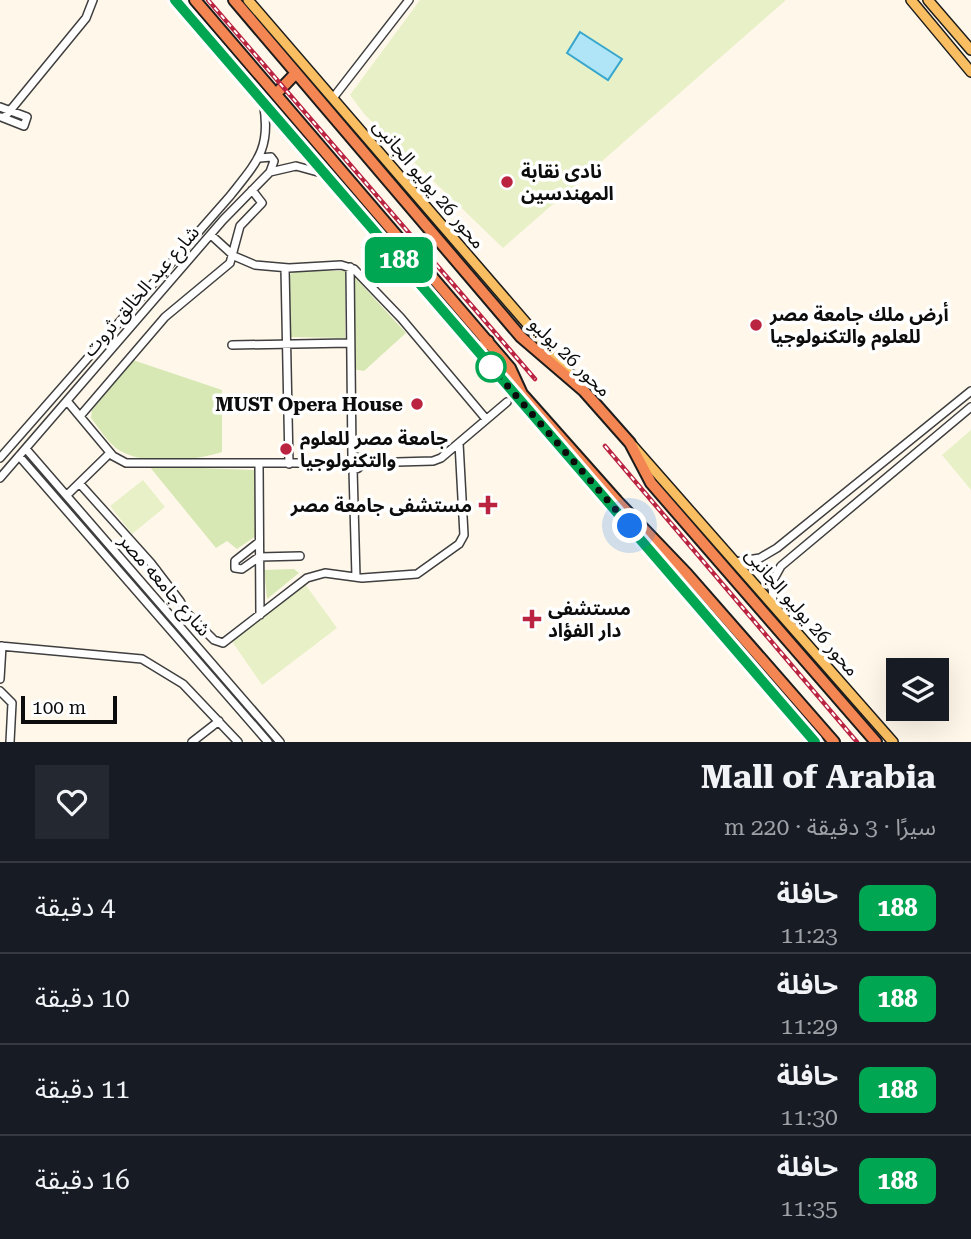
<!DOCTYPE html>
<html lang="ar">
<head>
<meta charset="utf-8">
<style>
  body { margin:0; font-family:"Roboto Serif","Noto Sans Arabic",serif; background:#242831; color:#f1f3f6; direction:rtl; height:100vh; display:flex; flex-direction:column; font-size:26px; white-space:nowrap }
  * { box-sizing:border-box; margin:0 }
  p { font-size:23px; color:#9ea1a6 }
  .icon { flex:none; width:38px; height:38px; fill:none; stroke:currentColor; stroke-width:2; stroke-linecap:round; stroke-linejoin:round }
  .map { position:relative; height:742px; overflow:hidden; direction:ltr }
  .side { display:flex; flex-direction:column; background:#171b24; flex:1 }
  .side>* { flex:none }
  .badge { padding:0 14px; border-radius:10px; font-size:24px; line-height:46px }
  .controls { position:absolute; left:886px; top:658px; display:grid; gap:14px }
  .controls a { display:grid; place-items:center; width:63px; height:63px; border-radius:0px; background:#171b24; box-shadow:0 7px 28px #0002; font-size:35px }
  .scale { position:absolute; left:21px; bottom:18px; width:96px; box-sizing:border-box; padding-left:7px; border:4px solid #0c0c0c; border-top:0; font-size:19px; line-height:24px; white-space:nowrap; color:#0c0c0c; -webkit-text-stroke:5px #fff; paint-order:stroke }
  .you { position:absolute; width:35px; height:35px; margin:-18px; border:5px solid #fff; border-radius:50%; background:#1a73e8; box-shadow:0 0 0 10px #1a73e833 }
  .map>.badge { position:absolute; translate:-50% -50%; box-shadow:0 0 0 4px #fff }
  .round { display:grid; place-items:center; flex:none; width:74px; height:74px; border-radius:0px; background:#242831 }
  .head { display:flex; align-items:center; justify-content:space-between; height:119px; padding:0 35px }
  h1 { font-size:33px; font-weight:700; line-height:52px }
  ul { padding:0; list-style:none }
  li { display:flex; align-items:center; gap:21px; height:91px; padding:0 35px; border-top:2px solid #363941 }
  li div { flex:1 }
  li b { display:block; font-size:26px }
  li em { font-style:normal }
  li .badge { min-width:77px; font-weight:700; text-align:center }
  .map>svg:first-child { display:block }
  .green { fill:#d7e8b5 }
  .pitch { fill:#e7f0c7 }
  .water { fill:#afe5f6; stroke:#37a6cd; stroke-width:2 }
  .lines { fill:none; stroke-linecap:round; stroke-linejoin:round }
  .minor-casing { stroke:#3f3f3f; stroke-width:10 }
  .major-casing { stroke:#1d1d1d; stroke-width:12 }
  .highway-casing { stroke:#1d1d1d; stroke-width:14 }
  .minor { stroke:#fff; stroke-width:7 }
  .major { stroke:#f8be61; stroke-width:9 }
  .highway { stroke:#f48653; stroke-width:10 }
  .rail-casing { stroke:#bb2441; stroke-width:4.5 }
  .rail { stroke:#fff; stroke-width:2; stroke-dasharray:5; stroke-linecap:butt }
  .line-casing { stroke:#fff; stroke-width:16 }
  .line { stroke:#00a651; stroke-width:10 }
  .walk { stroke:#0c0c0c; stroke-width:7; stroke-dasharray:0 12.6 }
  .poi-dot { fill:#bb2441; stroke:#fff; stroke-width:2.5 }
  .stop-dot { fill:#fff; stroke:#00a651; stroke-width:3.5 }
  .labels { text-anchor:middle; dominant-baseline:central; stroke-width:7; stroke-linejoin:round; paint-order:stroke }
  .poi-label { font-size:19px; font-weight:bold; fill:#0c0c0c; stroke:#fff; text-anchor:start }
  .street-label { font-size:19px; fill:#0c0c0c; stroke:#fff }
</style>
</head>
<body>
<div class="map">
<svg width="971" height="742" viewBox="0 0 971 742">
  <rect width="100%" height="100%" fill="#fff8ea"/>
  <path class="green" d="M 293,271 L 345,271 L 345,338 L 290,337 L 288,279 Z
    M 351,273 L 406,333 L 364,371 L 352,369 Z
    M 133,360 L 222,390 L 222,452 C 194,461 141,467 116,448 C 106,440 99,428 91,418 L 92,410 Z
    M 149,466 L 254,470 L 256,536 L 237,549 L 227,541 L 216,548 Z
    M 294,569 L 299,573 L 267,599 L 264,570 Z"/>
  <path class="pitch" d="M 420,0 L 786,0 L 503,248 L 365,115 L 350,95 Z
    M 971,430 L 971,490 L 942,455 Z
    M 143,480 L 165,507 L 132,534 L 110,506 Z
    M 305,584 L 337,628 L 262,685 L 231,640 Z"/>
  <path class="water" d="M 580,32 L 622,59 L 608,80 L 567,53 Z"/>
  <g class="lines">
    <g class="minor-casing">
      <path id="minor" d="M 333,98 L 409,0
        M 0,107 L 27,117 L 24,126 L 1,117
        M 4,118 L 86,18 L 93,0
        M 260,158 L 271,157 L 274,161 L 270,172
        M 211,235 L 234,256 L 255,265 L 289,268 L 341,265 L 354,269 L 401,318 L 486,419
        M 350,267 L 352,457
        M 285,268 L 289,464
        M 232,345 L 350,343
        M 67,401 L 113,456 L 126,463 L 348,463
        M 81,415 L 165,317 L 230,263 L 240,226 L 262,203 L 252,190
        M 26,449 L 280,742
        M 19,456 L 268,742
        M349 463a6 6 0 1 1 12 0a6 6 0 1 1-12 0Z
        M 0,458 L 230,196 C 257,162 272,148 263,102
        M 361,463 L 433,461 L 441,458 L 507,402
        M 259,465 L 260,615
        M 353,469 L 356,577
        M 0,478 L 223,220 L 270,172 L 296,166 L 325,174
        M 80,484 L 151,563 L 180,601 L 185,611 L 214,640 L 223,643 L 307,578 L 325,573 L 362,578 L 417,574 L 459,544 L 464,535 L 459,443
        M 67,495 L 110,453
        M 259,542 L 235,561 L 235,568 L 242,569 L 259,557 L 300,556
        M 735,562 L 760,558 L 777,548 L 971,391
        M 773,605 L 772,582 L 781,566 L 971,407
        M 0,646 L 142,659 L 183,684 L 238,742
        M 0,679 L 2,646
        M 0,691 L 12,703 L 10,742
        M 192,742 L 219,721"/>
    </g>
    <g class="major-casing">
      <path id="major" d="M 175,0 L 815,742
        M 248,0 L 572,376
        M 911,0 L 971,72
        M 928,0 L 971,50
        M 633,446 L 893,742"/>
    </g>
    <g class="highway-casing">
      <path id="highway" d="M 195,0 L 510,368 L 522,394 L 617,501 L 687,574 L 834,742
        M 234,0 L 521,337 L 584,391 L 630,443 L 651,483 L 876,742
        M 276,94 L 296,73
        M 477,351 L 488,341"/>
    </g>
    <use href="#minor" class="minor"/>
    <use href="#major" class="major"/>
    <use href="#highway" class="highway"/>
    <g class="rail-casing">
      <path id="rail" d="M 208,0 L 535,379
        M 605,446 L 857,742"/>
    </g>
    <use href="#rail" class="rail"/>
  </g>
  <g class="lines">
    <g class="line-casing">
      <path id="line" d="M 175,0 L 815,742"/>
    </g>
    <use href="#line" class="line"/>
    <path class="walk" d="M 491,367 L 630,526"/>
  </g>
  <g class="poi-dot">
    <circle cx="507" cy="182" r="7"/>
    <circle cx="756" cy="325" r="7"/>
    <circle cx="417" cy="404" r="7"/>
    <circle cx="286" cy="449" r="7"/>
    <path d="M484.5 494.5h7v7h7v7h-7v7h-7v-7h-7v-7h7z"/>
    <path d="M528.5 608.5h7v7h7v7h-7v7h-7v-7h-7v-7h7z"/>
  </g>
  <circle class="stop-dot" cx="491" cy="367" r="14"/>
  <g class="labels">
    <g class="poi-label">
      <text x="521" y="171">نادى نقابة<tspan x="521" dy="22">المهندسين</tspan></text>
      <text x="770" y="314">أرض ملك جامعة مصر<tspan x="770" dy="22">للعلوم والتكنولوجيا</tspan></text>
      <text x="403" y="404" text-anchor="end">MUST Opera House</text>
      <text x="300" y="438">جامعة مصر للعلوم<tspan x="300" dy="22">والتكنولوجيا</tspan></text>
      <text x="472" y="505" text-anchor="end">مستشفى جامعة مصر</text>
      <text x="548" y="608">مستشفى<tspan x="548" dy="22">دار الفؤاد</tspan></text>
    </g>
    <g class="street-label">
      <text transform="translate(429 184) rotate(50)">محور 26 يوليو الجانبى</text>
      <text transform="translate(141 291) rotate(-49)">شارع عبد الخالق ثروت</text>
      <text transform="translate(570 357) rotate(44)">محور 26 يوليو</text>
      <text transform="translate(165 585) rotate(49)">شارع جامعه مصر</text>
      <text transform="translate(802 612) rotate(49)">محور 26 يوليو الجانبى</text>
    </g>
  </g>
</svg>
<div class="controls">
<a><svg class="icon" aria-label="layers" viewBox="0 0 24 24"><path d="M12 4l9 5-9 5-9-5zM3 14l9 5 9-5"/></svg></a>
</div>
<div class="scale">100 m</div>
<div class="you" style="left:630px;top:526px"></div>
<b class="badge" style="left:399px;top:260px;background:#00a651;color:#fff">188</b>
</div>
<section class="side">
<div class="head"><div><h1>Mall of Arabia</h1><p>سيرًا · 3 دقيقة · 220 m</p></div><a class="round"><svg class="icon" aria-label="heart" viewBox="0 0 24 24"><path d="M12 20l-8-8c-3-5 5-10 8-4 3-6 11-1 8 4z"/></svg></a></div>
<ul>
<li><span class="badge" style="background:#00a651;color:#fff">188</span><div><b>حافلة</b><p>11:23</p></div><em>4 دقيقة</em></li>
<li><span class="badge" style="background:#00a651;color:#fff">188</span><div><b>حافلة</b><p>11:29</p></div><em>10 دقيقة</em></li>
<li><span class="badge" style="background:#00a651;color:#fff">188</span><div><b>حافلة</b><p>11:30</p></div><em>11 دقيقة</em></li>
<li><span class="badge" style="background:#00a651;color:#fff">188</span><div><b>حافلة</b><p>11:35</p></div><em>16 دقيقة</em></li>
</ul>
</section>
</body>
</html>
